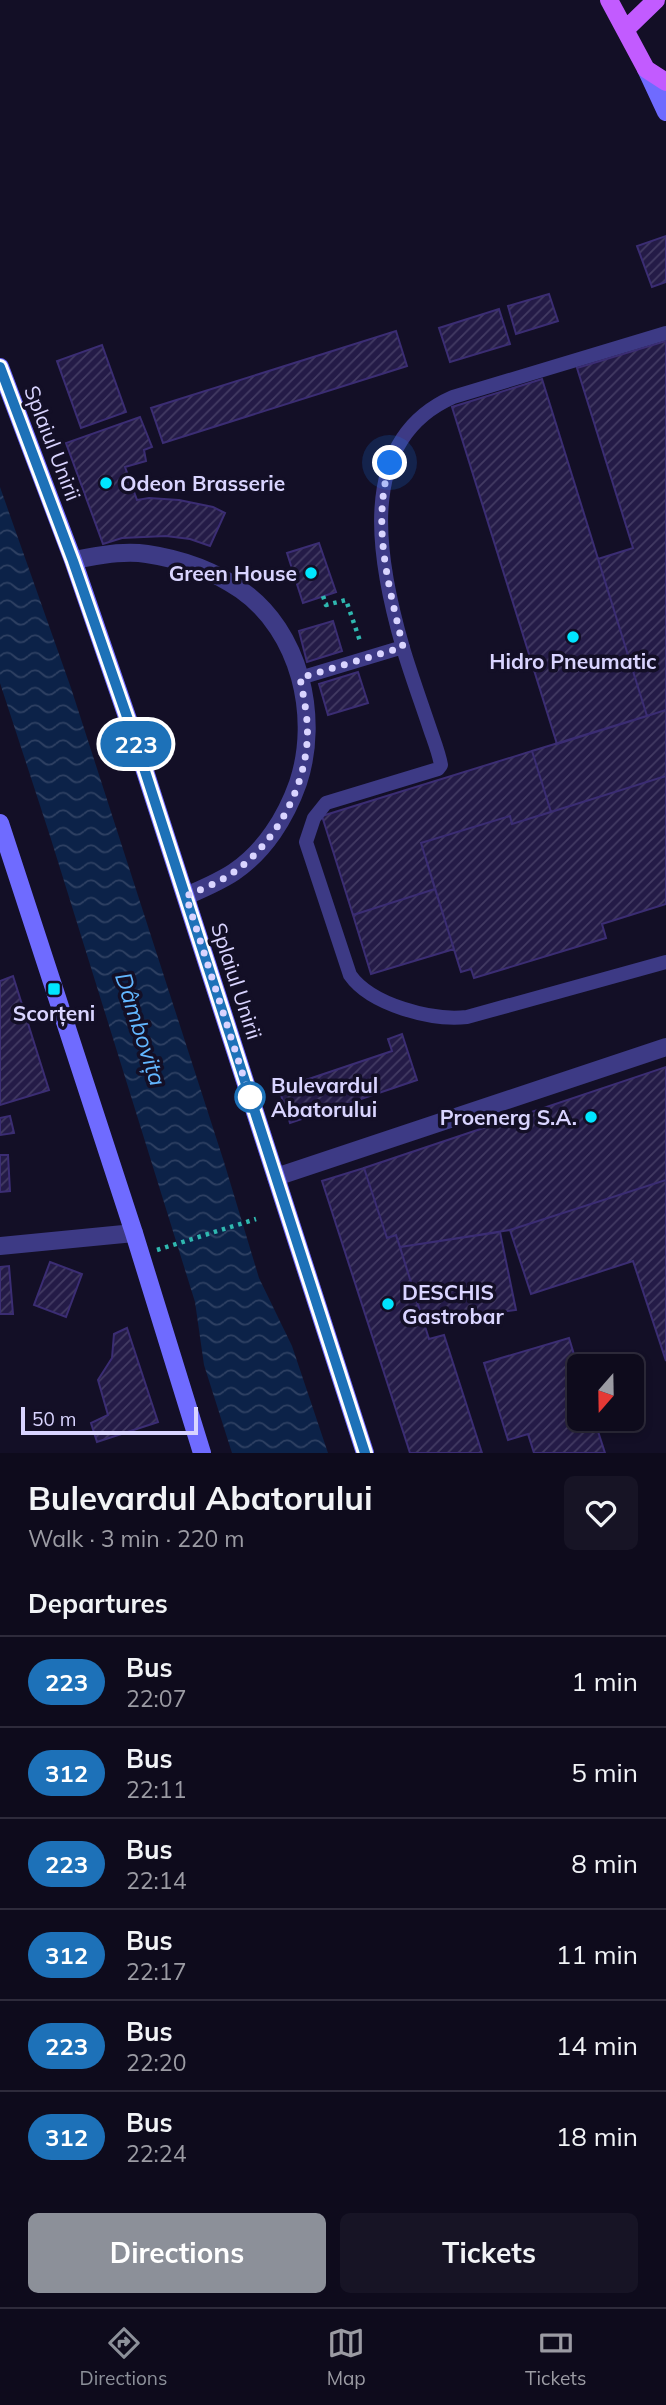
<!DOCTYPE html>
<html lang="en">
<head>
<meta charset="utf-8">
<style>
  body { margin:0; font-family:Mulish,sans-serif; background:#171425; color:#f1f3f6; height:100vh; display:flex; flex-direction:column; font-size:26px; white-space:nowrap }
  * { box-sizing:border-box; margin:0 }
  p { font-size:23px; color:#9b9ba3 }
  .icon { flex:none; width:38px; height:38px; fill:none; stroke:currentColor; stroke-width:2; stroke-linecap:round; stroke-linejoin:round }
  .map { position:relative; height:1453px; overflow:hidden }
  .details { display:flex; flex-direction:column; background:#0e0b1c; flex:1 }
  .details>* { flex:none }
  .badge { padding:0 14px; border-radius:23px; font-size:24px; line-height:46px }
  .needle { width:46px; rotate:200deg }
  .buttons { position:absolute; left:567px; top:1354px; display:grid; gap:14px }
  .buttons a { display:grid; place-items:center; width:77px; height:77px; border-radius:10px; background:#0e0b1c; box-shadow:0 4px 10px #0003,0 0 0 2px #2e2b3b; font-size:35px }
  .scale { position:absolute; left:21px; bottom:18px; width:177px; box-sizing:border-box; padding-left:7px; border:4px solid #d9d4ff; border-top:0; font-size:19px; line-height:24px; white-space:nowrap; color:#d9d4ff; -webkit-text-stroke:5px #130f26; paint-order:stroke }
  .you { position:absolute; width:35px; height:35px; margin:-18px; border:5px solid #fff; border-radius:50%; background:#1a73e8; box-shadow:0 0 0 10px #1a73e833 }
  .map>.badge { position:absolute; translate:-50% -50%; box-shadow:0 0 0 4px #fff }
  h2 { padding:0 28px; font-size:26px; line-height:63px }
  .round { display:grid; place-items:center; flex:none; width:74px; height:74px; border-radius:10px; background:#171425 }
  .overview { display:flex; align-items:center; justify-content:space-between; height:119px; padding:0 28px }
  h1 { font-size:33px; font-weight:700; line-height:52px }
  .button { display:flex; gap:14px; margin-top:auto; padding:14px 28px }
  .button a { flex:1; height:80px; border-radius:10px; background:#8c9099; color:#fff; font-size:28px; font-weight:700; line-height:80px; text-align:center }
  .button a+a { background:#171425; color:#f1f3f6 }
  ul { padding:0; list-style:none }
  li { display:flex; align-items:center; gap:21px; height:91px; padding:0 28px; border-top:2px solid #2e2b3b }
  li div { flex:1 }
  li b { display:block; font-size:26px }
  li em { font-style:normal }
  li .badge { min-width:77px; font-weight:700; text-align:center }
  .menu { display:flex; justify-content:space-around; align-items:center; height:98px; border-top:2px solid #2e2b3b; background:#0e0b1c; font-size:19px; color:#9b9ba3 }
  .menu a { display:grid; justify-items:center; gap:4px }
  .menu .selected { color:#8c9099 }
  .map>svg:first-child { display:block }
  .water { fill:url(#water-waves) }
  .building { fill:url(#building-hatch); stroke:#3b2d73; stroke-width:2 }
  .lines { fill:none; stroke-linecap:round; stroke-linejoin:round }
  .path { stroke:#2fb8b0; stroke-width:4.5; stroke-dasharray:3.5 5; stroke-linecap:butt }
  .service { stroke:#3d3a85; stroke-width:14 }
  .minor { stroke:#3d3a85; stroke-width:18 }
  .secondary { stroke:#6f6bff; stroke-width:18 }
  .primary { stroke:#c25bff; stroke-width:18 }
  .line-casing { stroke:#fff; stroke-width:16 }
  .line { stroke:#1d71b8; stroke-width:10 }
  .walk { stroke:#d9d4ff; stroke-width:7; stroke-dasharray:0 12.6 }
  .poi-dot { fill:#00e5ff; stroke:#130f26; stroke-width:2.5 }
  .stop-dot { fill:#fff; stroke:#1d71b8; stroke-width:3.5 }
  .labels { text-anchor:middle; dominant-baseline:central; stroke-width:7; stroke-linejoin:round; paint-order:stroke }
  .street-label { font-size:21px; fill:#d9d4ff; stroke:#130f26 }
  .poi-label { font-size:21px; font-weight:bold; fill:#d9d4ff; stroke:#130f26; text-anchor:start }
  .stop-label { font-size:21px; font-weight:bold; fill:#d9d4ff; stroke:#130f26; text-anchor:start }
  .water-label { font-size:23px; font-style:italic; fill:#62b6ff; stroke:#130f26 }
</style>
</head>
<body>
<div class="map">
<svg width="666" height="1453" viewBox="0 0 666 1453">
  <defs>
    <pattern id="water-waves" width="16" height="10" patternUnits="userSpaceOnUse" patternTransform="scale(1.75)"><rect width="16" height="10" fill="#0c2248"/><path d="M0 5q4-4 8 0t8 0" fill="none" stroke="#2f4163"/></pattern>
    <pattern id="building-hatch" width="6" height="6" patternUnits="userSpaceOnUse" patternTransform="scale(1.75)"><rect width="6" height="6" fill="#241b47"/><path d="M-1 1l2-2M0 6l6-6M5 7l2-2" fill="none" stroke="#433b63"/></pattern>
  </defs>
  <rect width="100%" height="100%" fill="#130f26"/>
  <path class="water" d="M 0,487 L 71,688 L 224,1162 L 259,1278 L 292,1346 L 328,1453 L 232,1453 L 204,1365 L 195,1302 L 50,836 L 0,683 Z"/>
  <path class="building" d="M 666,236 L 666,282 L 652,287 L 637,246 Z
    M 549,294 L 558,321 L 516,334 L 508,306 Z
    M 499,309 L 510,344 L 450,362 L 439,328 Z
    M 396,331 L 407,366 L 163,443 L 151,408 Z
    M 666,341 L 666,710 L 647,716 L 598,559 L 633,548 L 577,368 Z
    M 102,345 L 126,412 L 81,428 L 57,361 Z
    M 542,379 L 647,716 L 557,744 L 452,407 Z
    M 140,417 L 152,447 L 144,450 L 146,461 L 125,467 L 137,500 L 149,498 L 179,500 L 213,507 L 225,513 L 210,546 L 190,539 L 166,536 L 122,538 L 103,544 L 66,443 Z
    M 319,543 L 336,592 L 303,603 L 287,553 Z
    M 333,621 L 342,651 L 307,662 L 299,631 Z
    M 358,672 L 368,703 L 328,715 L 319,684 Z
    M 666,710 L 666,776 L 551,812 L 532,751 Z
    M 532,751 L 551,812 L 512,824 L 510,816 L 421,843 L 435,889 L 353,915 L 322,816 Z
    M 666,776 L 666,904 L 602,924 L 606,938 L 474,978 L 471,969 L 461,972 L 421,843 L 510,816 L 512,824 Z
    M 435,889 L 454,949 L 371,974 L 353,915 Z
    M 13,976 L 49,1090 L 0,1105 L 0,981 Z
    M 402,1034 L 417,1080 L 290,1123 L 279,1089 L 392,1051 L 388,1039 Z
    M 666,1067 L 666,1180 L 510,1230 L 400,1247 L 396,1235 L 387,1238 L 364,1168 Z
    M 10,1116 L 14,1133 L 0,1135 L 0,1118 Z
    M 0,1155 L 8,1155 L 10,1191 L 0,1192 Z
    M 364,1168 L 387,1238 L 396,1235 L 429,1339 L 444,1335 L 482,1453 L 410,1453 L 322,1181 Z
    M 666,1180 L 666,1361 L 633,1261 L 531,1294 L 510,1230 Z
    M 500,1232 L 516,1310 L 423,1321 L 400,1247 Z
    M 50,1262 L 82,1274 L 66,1317 L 34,1305 Z
    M 9,1266 L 13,1314 L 0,1314 L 0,1267 Z
    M 127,1328 L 158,1422 L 97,1442 L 91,1423 L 108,1415 L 98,1380 L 112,1358 L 114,1334 Z
    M 569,1338 L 579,1371 L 579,1419 L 594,1419 L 605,1453 L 534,1453 L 528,1434 L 508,1440 L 484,1363 Z"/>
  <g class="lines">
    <path class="path" d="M 323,596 L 326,605 L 346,600 L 360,641
      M 157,1250 L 256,1219"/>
    <path class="service" d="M 666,333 L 453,397 C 353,441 379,565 403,648 C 411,675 421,702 430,729 C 434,741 439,753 441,765 L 438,769 L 326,803 L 314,818 L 306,842 L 350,975 C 371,1005 432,1021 467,1017 L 666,962
      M 300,678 L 403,647"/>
    <path class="minor" d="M 73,560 C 98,556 123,550 147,554 C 181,559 214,571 241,590 C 300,631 320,717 298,783 C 286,817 265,851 234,872 C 219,882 202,889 186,896
      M 276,1177 L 666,1047
      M 0,1246 L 134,1233"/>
    <path class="secondary" d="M 646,69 L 666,112
      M 0,367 L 73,560 L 133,734 L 365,1453
      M 0,823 L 134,1233 L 202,1453"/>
    <path class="primary" d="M 609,0 L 646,69 L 666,82
      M 625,30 L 656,0"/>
  </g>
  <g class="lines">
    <g class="line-casing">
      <path id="line" d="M 0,367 L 73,561 L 133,734 L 365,1453"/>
    </g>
    <use href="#line" class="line"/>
    <path class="walk" d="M 250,1097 L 186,896 C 202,889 220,882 234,872 C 275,843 303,792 307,743 C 309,721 304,699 300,678 L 403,647 C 389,585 371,526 390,463"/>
  </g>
  <g class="poi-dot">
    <circle cx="106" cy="483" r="7"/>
    <circle cx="311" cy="573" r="7"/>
    <circle cx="573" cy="637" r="7"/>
    <rect x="47" y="982" width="14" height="14" rx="3.5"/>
    <circle cx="591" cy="1117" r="7"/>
    <circle cx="388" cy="1304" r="7"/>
  </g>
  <circle class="stop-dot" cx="250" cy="1097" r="14"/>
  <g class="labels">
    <g class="street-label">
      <text transform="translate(53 443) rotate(69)">Splaiul Unirii</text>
      <text transform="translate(237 981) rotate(72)">Splaiul Unirii</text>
    </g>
    <g class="poi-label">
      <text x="120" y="483">Odeon Brasserie</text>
      <text x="297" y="573" text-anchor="end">Green House</text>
      <text x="573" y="661" text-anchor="middle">Hidro Pneumatic</text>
      <text x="54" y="1013" text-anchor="middle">Scorțeni</text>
      <text x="577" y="1117" text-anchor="end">Proenerg S.A.</text>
      <text x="402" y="1292">DESCHIS<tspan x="402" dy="24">Gastrobar</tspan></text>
    </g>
    <g class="stop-label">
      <text x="271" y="1085">Bulevardul<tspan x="271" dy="24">Abatorului</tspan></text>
    </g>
    <g class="water-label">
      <text transform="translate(141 1029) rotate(72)">Dâmbovița</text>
    </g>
  </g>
</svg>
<div class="buttons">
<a><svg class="needle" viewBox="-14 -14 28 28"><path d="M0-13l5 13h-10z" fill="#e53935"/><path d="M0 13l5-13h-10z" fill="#9b9ba3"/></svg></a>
</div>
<div class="scale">50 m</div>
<div class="you" style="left:390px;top:463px"></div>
<b class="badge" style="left:136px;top:744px;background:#1d71b8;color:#fff">223</b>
</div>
<section class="details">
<div class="overview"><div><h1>Bulevardul Abatorului</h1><p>Walk · 3 min · 220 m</p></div><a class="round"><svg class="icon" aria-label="heart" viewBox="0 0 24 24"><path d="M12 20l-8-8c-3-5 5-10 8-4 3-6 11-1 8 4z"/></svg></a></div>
<h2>Departures</h2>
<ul>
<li><span class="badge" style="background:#1d71b8;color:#fff">223</span><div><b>Bus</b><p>22:07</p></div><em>1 min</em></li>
<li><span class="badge" style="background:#1d71b8;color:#fff">312</span><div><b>Bus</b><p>22:11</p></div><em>5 min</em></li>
<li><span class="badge" style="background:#1d71b8;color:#fff">223</span><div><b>Bus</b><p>22:14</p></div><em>8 min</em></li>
<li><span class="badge" style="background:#1d71b8;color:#fff">312</span><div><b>Bus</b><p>22:17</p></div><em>11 min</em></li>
<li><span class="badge" style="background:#1d71b8;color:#fff">223</span><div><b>Bus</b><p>22:20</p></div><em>14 min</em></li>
<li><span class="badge" style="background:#1d71b8;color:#fff">312</span><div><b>Bus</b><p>22:24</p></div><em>18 min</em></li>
</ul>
<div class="button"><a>Directions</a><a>Tickets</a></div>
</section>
<nav class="menu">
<a class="selected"><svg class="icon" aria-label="directions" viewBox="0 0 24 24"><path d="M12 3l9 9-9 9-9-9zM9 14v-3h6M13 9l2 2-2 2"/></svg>Directions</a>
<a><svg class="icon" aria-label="map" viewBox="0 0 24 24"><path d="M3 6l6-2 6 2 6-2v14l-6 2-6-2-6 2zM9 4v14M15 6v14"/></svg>Map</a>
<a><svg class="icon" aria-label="tickets" viewBox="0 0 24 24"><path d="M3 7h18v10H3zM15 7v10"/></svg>Tickets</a>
</nav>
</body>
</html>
